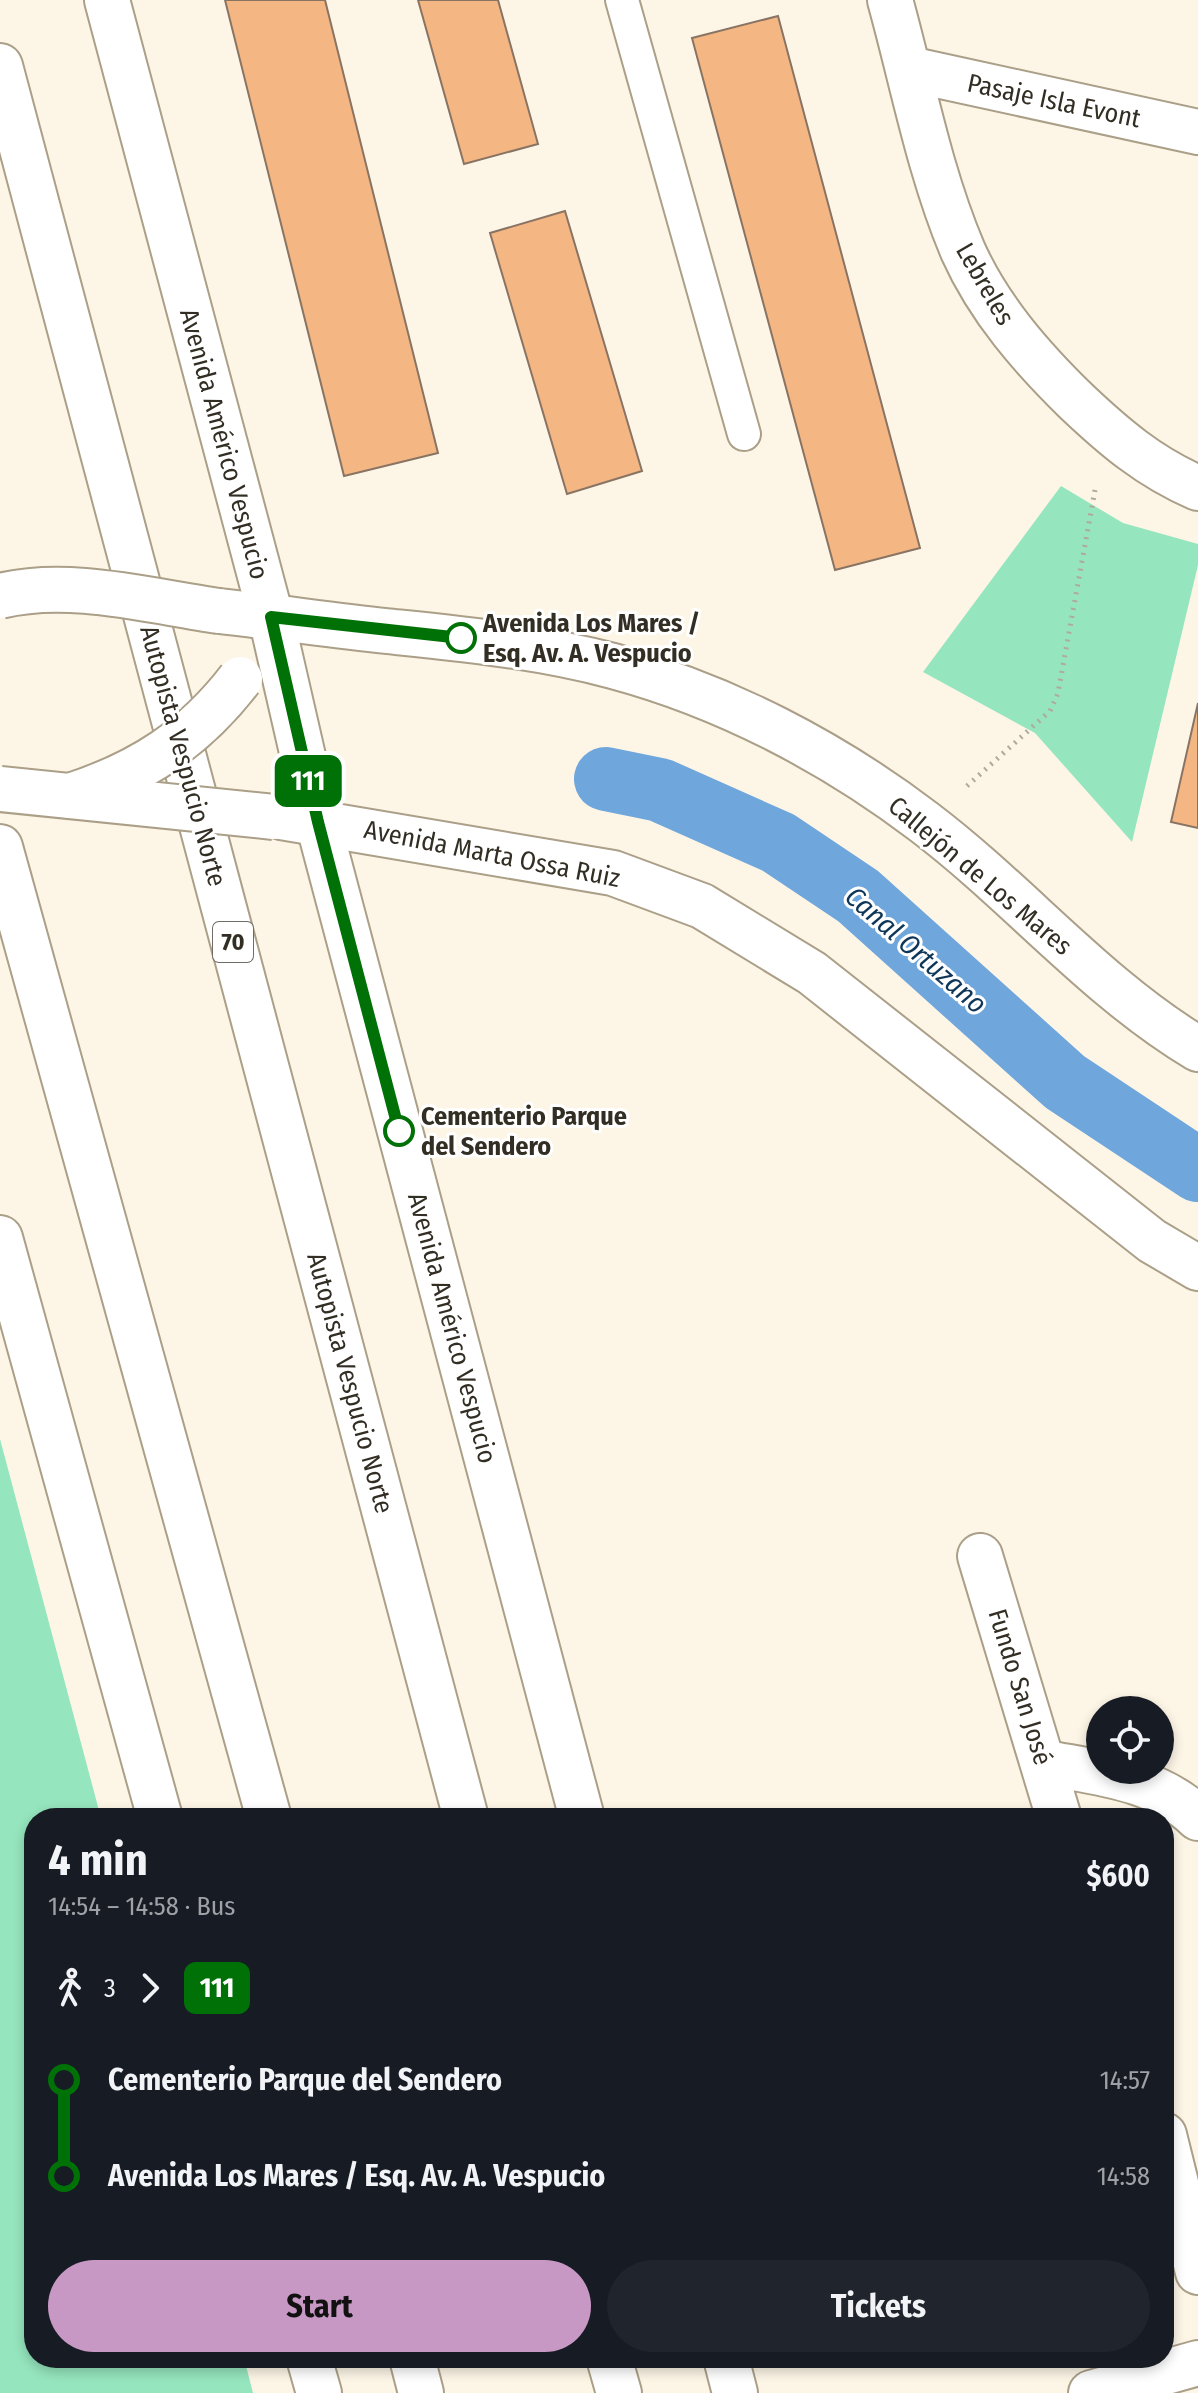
<!DOCTYPE html>
<html lang="en">
<head>
<meta charset="utf-8">
<style>
  body { margin:0; font-family:"Fira Sans Condensed",sans-serif; background:#20242c; color:#f1f3f6; height:100vh; display:flex; flex-direction:column; font-size:30px; white-space:nowrap }
  * { box-sizing:border-box; margin:0 }
  p { font-size:26px; color:#9ea1a6 }
  .icon { flex:none; width:44px; height:44px; fill:none; stroke:currentColor; stroke-width:2; stroke-linecap:round; stroke-linejoin:round }
  .map { position:relative; flex:1; overflow:hidden }
  .sheet { position:absolute; left:24px; top:1808px; width:1150px; height:560px; display:flex; flex-direction:column; background:#171b24; border-radius:32px; box-shadow:0 4px 12px #0003 }
  .sheet>* { flex:none }
  .badge { padding:0 16px; border-radius:12px; font-size:28px; line-height:52px }
  .controls { position:absolute; left:1086px; top:1696px; display:grid; gap:16px }
  .controls a { display:grid; place-items:center; width:88px; height:88px; border-radius:50%; background:#171b24; box-shadow:0 4px 12px #0003; font-size:40px }
  .map>.badge { position:absolute; translate:-50% -50%; box-shadow:0 0 0 4px #fff }
  .legs { display:flex; align-items:center; gap:12px; height:88px; padding:0 24px; font-size:26px }
  .legs p { margin-inline-start:auto }
  .headline { display:flex; align-items:center; justify-content:space-between; height:136px; padding:0 24px }
  h1 { font-size:44px; font-weight:700; line-height:60px }
  .action { display:flex; gap:16px; margin-top:auto; padding:16px 24px }
  .action a { flex:1; height:92px; border-radius:48px; background:#c898c5; color:#111; font-size:32px; font-weight:700; line-height:92px; text-align:center }
  .action a+a { background:#20242c; color:#f1f3f6 }
  ul { padding:0 24px; list-style:none }
  li { display:flex; align-items:center; gap:28px; height:96px; font-size:30px }
  li i { display:grid; place-items:center; width:12px; height:100%; margin:0 10px; background:currentColor }
  li i::after { content:''; width:20px; height:20px; margin:-10px; border:6px solid; border-radius:50%; background:#171b24 }
  li p { margin-inline-start:auto }
  li:first-child i { background:linear-gradient(#0000 50%,currentColor 0) }
  li:last-child i { background:linear-gradient(currentColor 50%,#0000 0) }
  .map>svg:first-child { display:block }
  .green { fill:#95e5be }
  .lines { fill:none; stroke-linecap:round; stroke-linejoin:round }
  .canal { stroke:#6fa6dc; stroke-width:64 }
  .building { fill:#f4b683; stroke:#897464; stroke-width:2 }
  .service-casing { stroke:#ab9f88; stroke-width:36 }
  .minor-casing { stroke:#ab9f88; stroke-width:48 }
  .tertiary-casing { stroke:#ab9f88; stroke-width:48 }
  .secondary-casing { stroke:#ab9f88; stroke-width:48 }
  .motorway-casing { stroke:#ab9f88; stroke-width:48 }
  .path { stroke:#b0aa9d; stroke-width:5; stroke-dasharray:2 6; stroke-linecap:butt }
  .service { stroke:#fff; stroke-width:32 }
  .minor { stroke:#fff; stroke-width:44 }
  .tertiary { stroke:#fff; stroke-width:44 }
  .secondary { stroke:#fff; stroke-width:44 }
  .motorway { stroke:#fff; stroke-width:44 }
  .tertiary-bridge-casing { stroke:#ab9f88; stroke-width:48; stroke-linecap:butt }
  .secondary-bridge-casing { stroke:#ab9f88; stroke-width:48; stroke-linecap:butt }
  .tertiary-bridge { stroke:#fff; stroke-width:44 }
  .secondary-bridge { stroke:#fff; stroke-width:44 }
  .line-1-casing { stroke:#fff; stroke-width:18 }
  .line-1 { stroke:#007106; stroke-width:12 }
  .stop-1-dot { fill:#fff; stroke:#007106; stroke-width:4 }
  .labels { text-anchor:middle; dominant-baseline:central; stroke-width:6; stroke-linejoin:round; paint-order:stroke }
  .shield { fill:#fff; stroke:#706d66; stroke-width:2 }
  .shield-label { font-size:24px; font-weight:bold; fill:#332e24 }
  .street-label { font-size:26px; fill:#332e24; stroke:#fff }
  .stop-label { font-size:26px; font-weight:bold; fill:#332e24; stroke:#fff; text-anchor:start }
  .water-label { font-size:28px; font-style:italic; fill:#0d3659; stroke:#fff }
</style>
</head>
<body>
<div class="map">
<svg width="1198" height="2393" viewBox="0 0 1198 2393">
  <rect width="100%" height="100%" fill="#fdf6e7"/>
  <path class="green" d="M 1061,486 L 1123,523 L 1198,544 L 1198,565 L 1132,842 L 1035,733 L 923,672 Z
    M 0,1439 L 101,1818 L 34,1818 L 34,2358 L 244,2358 L 253,2393 L 0,2393 Z"/>
  <g class="lines">
    <path class="canal" d="M 606,779 L 660,790 L 779,843 L 858,896 L 1065,1082 L 1198,1170"/>
  </g>
  <path class="building" d="M 225,0 L 325,0 L 438,453 L 344,476 Z
    M 418,0 L 498,0 L 538,144 L 464,164 Z
    M 778,16 L 920,548 L 835,570 L 692,38 Z
    M 565,211 L 642,471 L 567,494 L 490,233 Z
    M 1198,703 L 1198,828 L 1171,822 Z"/>
  <g class="lines">
    <g class="service-casing">
      <path id="service" d="M 622,0 L 744,434"/>
    </g>
    <g class="minor-casing">
      <path id="minor" d="M 890,0 C 913,83 929,171 963,251 C 989,309 1031,357 1076,401 C 1114,437 1149,467 1198,488
        M 909,69 L 1198,132
        M 980,1556 L 1059,1818
        M 1042,1762 C 1097,1773 1156,1777 1198,1818
        M 1164,2135 L 1198,2272
        M 1091,2393 L 1198,2363"/>
    </g>
    <g class="tertiary-casing">
      <path id="tertiary" d="M 219,611 C 275,617 330,625 386,631 C 463,639 538,646 613,666 C 725,696 832,752 924,822 C 1019,894 1095,987 1198,1049
        M 281,817 L 613,873 L 702,906 L 812,973 L 1152,1241 L 1198,1268"/>
    </g>
    <g class="secondary-casing">
      <path id="secondary" d="M 107,0 L 271,617 L 318,822 L 582,1818
        M 0,1238 L 160,1818
        M 309,2358 L 319,2393
        M 726,2358 L 735,2393"/>
    </g>
    <g class="motorway-casing">
      <path id="motorway" d="M 0,66 L 466,1818
        M 0,847 L 269,1818
        M 412,2358 L 421,2393
        M 609,2358 L 619,2393"/>
    </g>
    <path class="path" d="M 967,786 L 1050,711 L 1058,693 L 1095,490"/>
    <use href="#service" class="service"/>
    <use href="#minor" class="minor"/>
    <use href="#tertiary" class="tertiary"/>
    <use href="#secondary" class="secondary"/>
    <use href="#motorway" class="motorway"/>
    <g class="tertiary-bridge-casing">
      <path id="tertiary-bridge" d="M 0,596 C 69,579 149,601 219,611
        M 0,789 L 274,817"/>
    </g>
    <g class="secondary-bridge-casing">
      <path id="secondary-bridge" d="M 70,796 C 141,773 194,739 240,679"/>
    </g>
    <use href="#tertiary-bridge" class="tertiary-bridge"/>
    <use href="#secondary-bridge" class="secondary-bridge"/>
  </g>
  <g class="lines">
    <g class="line-1-casing">
      <path id="line-1" d="M 399,1131 L 318,822 L 271,617 L 461,638"/>
    </g>
    <use href="#line-1" class="line-1"/>
  </g>
  <g class="stop-1-dot">
    <circle cx="461" cy="638" r="14"/>
    <circle cx="399" cy="1131" r="14"/>
  </g>
  <g class="labels">
    <rect class="shield" x="213" y="922" width="40" height="40" rx="6"/>
    <g class="shield-label">
      <text x="233" y="942">70</text>
    </g>
    <g class="street-label">
      <text transform="translate(1054 101) rotate(12)">Pasaje Isla Evont</text>
      <text transform="translate(985 284) rotate(60)">Lebreles</text>
      <text transform="translate(224 444) rotate(75)">Avenida Américo Vespucio</text>
      <text transform="translate(183 756) rotate(75)">Autopista Vespucio Norte</text>
      <text transform="translate(492 854) rotate(11)">Avenida Marta Ossa Ruiz</text>
      <text transform="translate(980 876) rotate(40)">Callejón de Los Mares</text>
      <text transform="translate(452 1328) rotate(75)">Avenida Américo Vespucio</text>
      <text transform="translate(350 1383) rotate(75)">Autopista Vespucio Norte</text>
      <text transform="translate(1020 1687) rotate(73)">Fundo San José</text>
    </g>
    <g class="stop-label">
      <text x="483" y="623">Avenida Los Mares /<tspan x="483" dy="30">Esq. Av. A. Vespucio</tspan></text>
      <text x="421" y="1116">Cementerio Parque<tspan x="421" dy="30">del Sendero</tspan></text>
    </g>
    <g class="water-label">
      <text transform="translate(916 950) rotate(41)">Canal Ortuzano</text>
    </g>
  </g>
</svg>
<div class="controls">
<a><svg class="icon" aria-label="locate" viewBox="0 0 24 24"><circle cx="12" cy="12" r="6"/><path d="M12 2v4M12 18v4M2 12h4M18 12h4"/></svg></a>
</div>
<b class="badge" style="left:308px;top:781px;background:#007106;color:#fff">111</b>
<section class="sheet">
<div class="headline"><div><h1>4 min</h1><p>14:54 – 14:58 · Bus</p></div><b>$600</b></div>
<div class="legs"><svg class="icon" aria-label="walk" viewBox="0 0 24 24"><circle cx="13" cy="4" r="2"/><path d="M13 8l-2 6 4 7M11 14l-3 7M7 12l3-4h3l4 4"/></svg>3<svg class="icon" aria-label="forward" viewBox="0 0 24 24"><path d="M9 5l7 7-7 7"/></svg><b class="badge" style="background:#007106;color:#fff">111</b></div>
<ul>
<li><i style="color:#007106"></i><b>Cementerio Parque del Sendero</b><p>14:57</p></li>
<li><i style="color:#007106"></i><b>Avenida Los Mares / Esq. Av. A. Vespucio</b><p>14:58</p></li>
</ul>
<div class="action"><a>Start</a><a>Tickets</a></div>
</section>
</div>
</body>
</html>
